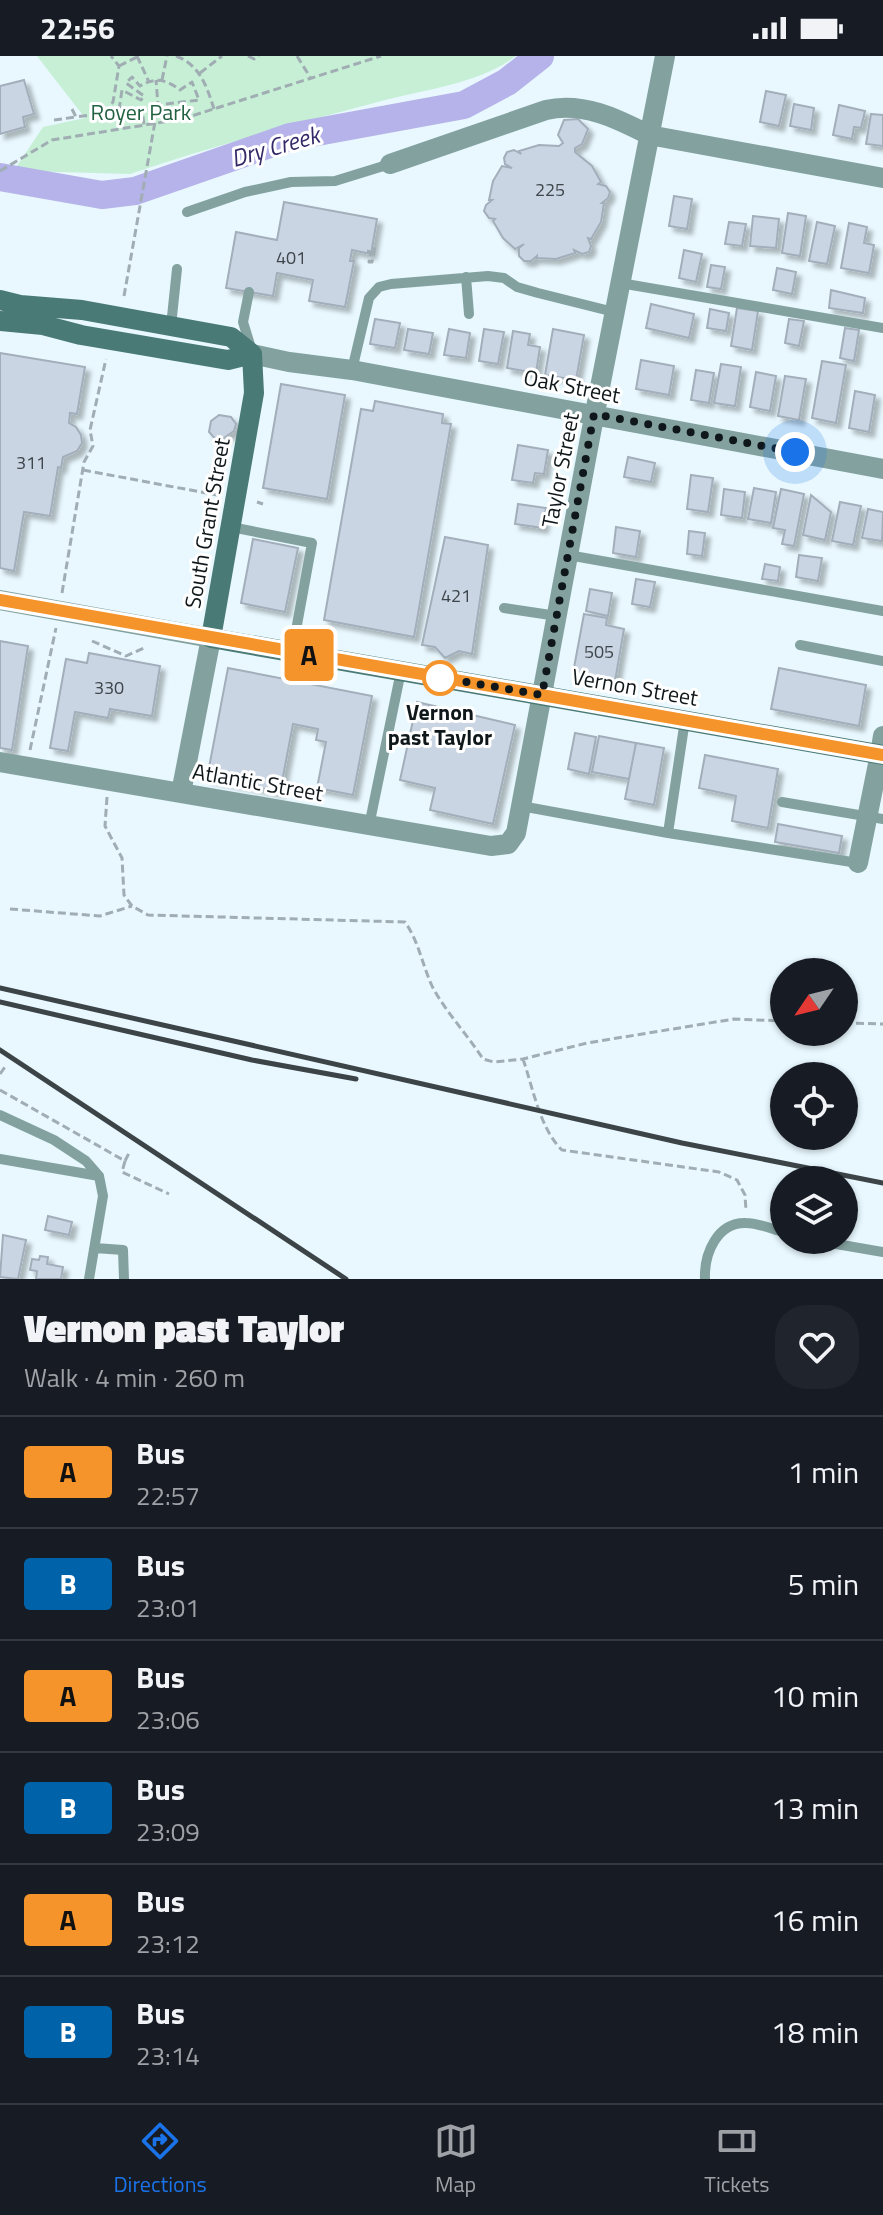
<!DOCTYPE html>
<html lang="en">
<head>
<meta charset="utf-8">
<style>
  body { margin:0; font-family:"Titillium Web",sans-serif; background:#20242c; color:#f1f3f6; height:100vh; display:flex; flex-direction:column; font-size:30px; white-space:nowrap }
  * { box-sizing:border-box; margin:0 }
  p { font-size:26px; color:#9ea1a6 }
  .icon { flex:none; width:44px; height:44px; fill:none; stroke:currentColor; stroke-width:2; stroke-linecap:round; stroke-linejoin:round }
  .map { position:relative; height:1223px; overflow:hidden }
  .side { display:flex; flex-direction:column; background:#171b24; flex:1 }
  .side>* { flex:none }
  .badge { padding:0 16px; border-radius:6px; font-size:28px; line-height:52px }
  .needle { width:52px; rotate:235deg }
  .controls { position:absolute; left:770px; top:902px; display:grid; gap:16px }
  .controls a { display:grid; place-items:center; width:88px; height:88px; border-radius:50%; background:#171b24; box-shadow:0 2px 6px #0004; font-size:40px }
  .you { position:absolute; width:40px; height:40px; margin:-20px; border:6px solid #fff; border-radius:50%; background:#1a73e8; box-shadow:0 0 0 12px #1a73e833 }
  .map>.badge { position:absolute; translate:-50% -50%; box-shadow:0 0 0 4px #fff }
  .round { display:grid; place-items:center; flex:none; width:84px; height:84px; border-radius:32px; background:#20242c }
  .overview { display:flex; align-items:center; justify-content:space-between; height:136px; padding:0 24px }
  h1 { font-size:38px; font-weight:800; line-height:60px }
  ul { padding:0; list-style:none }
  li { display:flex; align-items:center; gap:24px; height:112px; padding:0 24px; border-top:2px solid #363941 }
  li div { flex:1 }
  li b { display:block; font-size:30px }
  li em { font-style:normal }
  li .badge { min-width:88px; font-weight:700; text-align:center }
  .status { display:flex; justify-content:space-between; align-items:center; height:56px; padding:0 40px; background:#171b24; direction:ltr }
  .status svg { height:22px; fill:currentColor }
  .tabs { display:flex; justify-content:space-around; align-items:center; height:112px; border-top:2px solid #363941; background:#171b24; font-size:22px; color:#9ea1a6 }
  .tabs a { display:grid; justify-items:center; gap:4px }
  .tabs .on { color:#1a73e8 }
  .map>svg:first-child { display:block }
  .green { fill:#c6efd6 }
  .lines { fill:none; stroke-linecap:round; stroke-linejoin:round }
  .river { stroke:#b5b3e9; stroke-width:28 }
  .building { fill:#cad5e3; stroke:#a3aebb; stroke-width:2; filter:url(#shadow) }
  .path { stroke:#a0adb2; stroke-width:3; stroke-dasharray:8 4; stroke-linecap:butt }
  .service { stroke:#83a29f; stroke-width:10 }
  .minor { stroke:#83a29f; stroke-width:20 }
  .tertiary { stroke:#83a29f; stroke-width:20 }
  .secondary { stroke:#4a7a76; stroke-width:20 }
  .rail { stroke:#3c4448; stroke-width:5 }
  .path-bridge { stroke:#a0adb2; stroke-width:3; stroke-dasharray:8 4; stroke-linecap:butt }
  .line-casing { stroke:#fff; stroke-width:18 }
  .line { stroke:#f4942a; stroke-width:12 }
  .walk { stroke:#10171a; stroke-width:8; stroke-dasharray:0 14.4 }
  .stop-dot { fill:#fff; stroke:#f4942a; stroke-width:4 }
  .labels { text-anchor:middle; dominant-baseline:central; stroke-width:6; stroke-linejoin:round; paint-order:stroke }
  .number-label { font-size:18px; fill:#3e464c }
  .park-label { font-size:22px; fill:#226242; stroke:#fff }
  .street-label { font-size:22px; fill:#10171a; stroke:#fff }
  .stop-label { font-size:22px; font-weight:bold; fill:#10171a; stroke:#fff }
  .water-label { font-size:24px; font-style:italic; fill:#332968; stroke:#fff }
</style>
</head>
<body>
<div class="status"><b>22:56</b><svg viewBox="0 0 49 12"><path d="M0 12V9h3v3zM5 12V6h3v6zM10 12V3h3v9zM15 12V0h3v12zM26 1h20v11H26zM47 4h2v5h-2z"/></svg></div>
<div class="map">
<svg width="883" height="1223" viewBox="0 0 883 1223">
  <defs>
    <filter id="shadow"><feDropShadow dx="5" dy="5" stdDeviation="2" flood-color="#0004"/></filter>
  </defs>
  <rect width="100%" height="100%" fill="#e8f8fe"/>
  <path class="green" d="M 37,0 L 516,0 C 479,27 432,32 389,43 C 303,66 215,89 130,118 L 24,115 L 17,110 L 43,71 L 85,62 Z"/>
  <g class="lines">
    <path class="river" d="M 0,121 L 102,139 L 135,135 L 290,81 L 464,49 L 507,26 L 540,0"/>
  </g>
  <path class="building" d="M 24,24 L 34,58 L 23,61 L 25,71 L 0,78 L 0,30 Z
    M 766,35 L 786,39 L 779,70 L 760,66 Z
    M 794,48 L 814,52 L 811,74 L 790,70 Z
    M 839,49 L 865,55 L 861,72 L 854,71 L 852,83 L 833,79 Z
    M 871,58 L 883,59 L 883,90 L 866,88 Z
    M 578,63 L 588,73 L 582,88 L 575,92 L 575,96 L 592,110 L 601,126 L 598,128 L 606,130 L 610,136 L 608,142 L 602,147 L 604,147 L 601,166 L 591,183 L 588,182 L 591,190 L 589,196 L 582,198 L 574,194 L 575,197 L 556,203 L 537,202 L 537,200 L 531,205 L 524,205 L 519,200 L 519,192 L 524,188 L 515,193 L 503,182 L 493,165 L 495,163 L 489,162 L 484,155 L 486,149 L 492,144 L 489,144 L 493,125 L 502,110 L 512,112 L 505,108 L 504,102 L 507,96 L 514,94 L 521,98 L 519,95 L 539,89 L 559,90 L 563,87 L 558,79 L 564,64 Z
    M 674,140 L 692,143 L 687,173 L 669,170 Z
    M 284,146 L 377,163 L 371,198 L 352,194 L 350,205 L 354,205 L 345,251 L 309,245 L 313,224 L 277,217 L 273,240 L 226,232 L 236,176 L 277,184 Z
    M 788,157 L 806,160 L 800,200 L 782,197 Z
    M 753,160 L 779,163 L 776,192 L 750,190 Z
    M 729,166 L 746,168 L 742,190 L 725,188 Z
    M 817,166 L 835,170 L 827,208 L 809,205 Z
    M 849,167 L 867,171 L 864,187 L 874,189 L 869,217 L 841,212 Z
    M 684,194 L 702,198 L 696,226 L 679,222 Z
    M 711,209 L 725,211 L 721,233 L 707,231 Z
    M 777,212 L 796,216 L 792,238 L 773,234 Z
    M 831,234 L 865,242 L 863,257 L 829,252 Z
    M 651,248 L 694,258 L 689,282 L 646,272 Z
    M 737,252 L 758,255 L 752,294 L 731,290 Z
    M 710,253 L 729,257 L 726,275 L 707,272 Z
    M 375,263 L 400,267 L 395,292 L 370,288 Z
    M 789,263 L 804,265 L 799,290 L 785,287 Z
    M 845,272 L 859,274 L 854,305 L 840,302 Z
    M 408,273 L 433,277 L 429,298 L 404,294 Z
    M 449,273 L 470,277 L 466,302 L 444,299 Z
    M 484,273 L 504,276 L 498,308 L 479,305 Z
    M 553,273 L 584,279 L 576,324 L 545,319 Z
    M 513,275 L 530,278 L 528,289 L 540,291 L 536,317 L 507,312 Z
    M 0,297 L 85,311 L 77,358 L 70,357 L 69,367 L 76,371 L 81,379 L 82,387 L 77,395 L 63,401 L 61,412 L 58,411 L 50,460 L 24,456 L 14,515 L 0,512 Z
    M 641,304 L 674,310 L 669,339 L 636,333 Z
    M 822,305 L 846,309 L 836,367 L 812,362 Z
    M 721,308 L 741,311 L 735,350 L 714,347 Z
    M 696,314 L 714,317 L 709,347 L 691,344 Z
    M 756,316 L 776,320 L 770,355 L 750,351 Z
    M 785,320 L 806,323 L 799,364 L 778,360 Z
    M 281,328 L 345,339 L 327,443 L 263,432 Z
    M 855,335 L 875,339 L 869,376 L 849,372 Z
    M 375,345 L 443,358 L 442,367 L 451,368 L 414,581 L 324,564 L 361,353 L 373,355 Z
    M 219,359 L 231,361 L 236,368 L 234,375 L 218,386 L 209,376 L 211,365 Z
    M 518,389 L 548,394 L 544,418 L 535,417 L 533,427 L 512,424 Z
    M 628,401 L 655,407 L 651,426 L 624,421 Z
    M 691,419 L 713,422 L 708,456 L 687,453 Z
    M 754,432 L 776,436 L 771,467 L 748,463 Z
    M 724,433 L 745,436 L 742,462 L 721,459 Z
    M 781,433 L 804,438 L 794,490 L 782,488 L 785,474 L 773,472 Z
    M 811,439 L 831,456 L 825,484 L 803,479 Z
    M 840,446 L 861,450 L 853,489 L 832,485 Z
    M 518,448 L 546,452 L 543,472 L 515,468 Z
    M 868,453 L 883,456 L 882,485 L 862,482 Z
    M 616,471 L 640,475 L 636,501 L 613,497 Z
    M 689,475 L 705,477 L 702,500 L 687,498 Z
    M 445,481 L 488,489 L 472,598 L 459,595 L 445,602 L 435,591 L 422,589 Z
    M 253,483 L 298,492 L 285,556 L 241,547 Z
    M 799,499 L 822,502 L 818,525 L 796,521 Z
    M 765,508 L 780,511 L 778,525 L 762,523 Z
    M 636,523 L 655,526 L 650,551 L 632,548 Z
    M 590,533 L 612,537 L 608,560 L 586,555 Z
    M 584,558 L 607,562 L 606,569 L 624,573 L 615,625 L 573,617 Z
    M 0,585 L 28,590 L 12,694 L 0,692 Z
    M 89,597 L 160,610 L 152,660 L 110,653 L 108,662 L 75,656 L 68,695 L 50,692 L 66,603 L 87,607 Z
    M 228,612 L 372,640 L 353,739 L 317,732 L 326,686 L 316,684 L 318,673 L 293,668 L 280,736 L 207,722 Z
    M 779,612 L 866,629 L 859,670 L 771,653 Z
    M 417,646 L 515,669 L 493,768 L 430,754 L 435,732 L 400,724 Z
    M 575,677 L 596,681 L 589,718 L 568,713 Z
    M 599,680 L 636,687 L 629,723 L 592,716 Z
    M 636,687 L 664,692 L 654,749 L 625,743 Z
    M 705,699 L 778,713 L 768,772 L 732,765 L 736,740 L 699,732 Z
    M 778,768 L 842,780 L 839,797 L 775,786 Z
    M 48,1160 L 72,1166 L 69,1179 L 45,1174 Z
    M 3,1179 L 26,1184 L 18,1223 L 0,1221 Z
    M 40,1200 L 48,1201 L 47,1208 L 63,1211 L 61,1223 L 36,1223 L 37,1215 L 30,1214 L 32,1203 L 39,1204 Z"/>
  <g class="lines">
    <path class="path" d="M 137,0 L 149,26
      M 176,0 C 200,9 207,31 214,53
      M 248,0 L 254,3 L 259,0
      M 297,0 L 310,21
      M 119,10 L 137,1
      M 200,17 L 222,0
      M 162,24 L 167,0
      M 72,53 L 76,61 L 142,52 L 144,69
      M 119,54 L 122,34 L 141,44 L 144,40 L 126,27 L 132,21 L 140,30 C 155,21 166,23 180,34 L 192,26 L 199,44 L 158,49 L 156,24
      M 104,57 L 113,46 L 119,10 L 111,0
      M 54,64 L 76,61
      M 0,115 L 52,84 L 182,63 L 381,0
      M 367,195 L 371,196 L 369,206 L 372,206 L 375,190
      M 83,414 L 217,439
      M 257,446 L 263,448
      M 62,537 L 84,406 L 93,390 L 90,374 L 106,303
      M 92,585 L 126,600 L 146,591
      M 30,694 L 56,572
      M 107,741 L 105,770 L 122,802 L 124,839 L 132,850 L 148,859 L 405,866 C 419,886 422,908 432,930 C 445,955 467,978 483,1003 L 494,1006 L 523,1003 L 587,987 L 734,963 L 784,965
      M 10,853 L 100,860 L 132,850
      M 844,967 L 883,968
      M 523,1003 C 533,1032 540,1073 562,1094 L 719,1116 L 737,1124 L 745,1139 L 746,1155
      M 0,1018 L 5,1011
      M 0,1034 L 125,1105 L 122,1116 L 169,1138
      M 125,1105 L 130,1095"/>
    <path class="service" d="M 187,156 L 245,136 L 291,126 L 335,125 L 390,108
      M 466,221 L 469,258
      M 620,227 L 883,272
      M 249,236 L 243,266 L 251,292
      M 171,270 L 177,213
      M 352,314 L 369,242 L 379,231 L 391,228 L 488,220 L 504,222 L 517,231 L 538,237 L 614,256
      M 231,471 L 312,487 L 292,596
      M 568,499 L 883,555
      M 504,552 L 557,560
      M 800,589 L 883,605
      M 782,746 L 883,763
      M 521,750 L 668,777 L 858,807
      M 369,770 L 401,615
      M 668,777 L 685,664
      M 0,1059 L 54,1084 L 86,1105 L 99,1120 L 103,1140 L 89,1223
      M 0,1103 L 99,1120
      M 813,1184 L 883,1196
      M 95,1192 L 123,1194 L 124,1223
      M 705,1223 C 704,1198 717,1166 746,1167 C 758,1167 772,1173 784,1176"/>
    <path class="minor" d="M 390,108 L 546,54 C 582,45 618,63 649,79 L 883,122
      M 252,298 L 289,306 L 352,314 L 883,413
      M 0,706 L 491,790 L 508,788 L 516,777 L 590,382 L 665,0
      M 181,737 L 211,582
      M 858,807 L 880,698"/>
    <path class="tertiary" d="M 0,544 L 211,582
      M 880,698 L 883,680"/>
    <path class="secondary" d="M 0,244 L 20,249 L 82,254 L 231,281 L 252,298
      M 0,265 L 43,269 L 81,279 L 228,304 L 252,298
      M 252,298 L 254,337 L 211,582 L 883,699"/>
    <path class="rail" d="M 0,932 L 682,1087 L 883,1127
      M 0,946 L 252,1004 L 356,1023
      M 0,994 L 346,1223"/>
    <path class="path-bridge" d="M 124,240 L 158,49"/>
  </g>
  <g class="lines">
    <g class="line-casing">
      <path id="line" d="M 0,544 L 883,699"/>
    </g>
    <use href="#line" class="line"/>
    <path class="walk" d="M 440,622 L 432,620 L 542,639 L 594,358 L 795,396"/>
  </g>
  <circle class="stop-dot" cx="440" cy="622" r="16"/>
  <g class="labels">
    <g class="number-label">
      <text x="550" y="133">225</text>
      <text x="291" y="201">401</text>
      <text x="31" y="406">311</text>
      <text x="456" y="539">421</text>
      <text x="599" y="595">505</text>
      <text x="109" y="631">330</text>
    </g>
    <g class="park-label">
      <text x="141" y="56">Royer Park</text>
    </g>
    <g class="street-label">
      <text transform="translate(572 330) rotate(11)">Oak Street</text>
      <text transform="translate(560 414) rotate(-79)">Taylor Street</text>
      <text transform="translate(207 467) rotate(-80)">South Grant Street</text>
      <text transform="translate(635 631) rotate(10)">Vernon Street</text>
      <text transform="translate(258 726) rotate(10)">Atlantic Street</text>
    </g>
    <g class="stop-label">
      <text x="440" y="656">Vernon<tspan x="440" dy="25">past Taylor</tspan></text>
    </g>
    <g class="water-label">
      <text transform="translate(275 90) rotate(-16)">Dry Creek</text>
    </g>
  </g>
</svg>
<div class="controls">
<a><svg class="needle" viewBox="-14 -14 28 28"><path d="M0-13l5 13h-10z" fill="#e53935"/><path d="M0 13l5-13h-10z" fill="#9ea1a6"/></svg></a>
<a><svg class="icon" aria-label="locate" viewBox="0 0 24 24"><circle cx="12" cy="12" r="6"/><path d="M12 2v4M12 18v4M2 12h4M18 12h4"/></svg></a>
<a><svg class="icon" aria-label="layers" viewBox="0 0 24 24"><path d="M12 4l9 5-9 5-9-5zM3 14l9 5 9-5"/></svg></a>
</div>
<div class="you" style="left:795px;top:396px"></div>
<b class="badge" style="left:309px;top:599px;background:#f4942a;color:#111">A</b>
</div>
<section class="side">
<div class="overview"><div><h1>Vernon past Taylor</h1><p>Walk · 4 min · 260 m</p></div><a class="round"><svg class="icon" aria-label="heart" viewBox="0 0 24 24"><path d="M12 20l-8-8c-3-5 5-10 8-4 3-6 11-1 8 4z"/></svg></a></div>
<ul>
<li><span class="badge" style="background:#f4942a;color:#111">A</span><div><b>Bus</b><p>22:57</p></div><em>1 min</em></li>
<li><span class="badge" style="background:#0063aa;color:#fff">B</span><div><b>Bus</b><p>23:01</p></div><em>5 min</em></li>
<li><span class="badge" style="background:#f4942a;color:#111">A</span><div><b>Bus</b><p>23:06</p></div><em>10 min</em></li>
<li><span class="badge" style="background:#0063aa;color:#fff">B</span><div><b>Bus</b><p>23:09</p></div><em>13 min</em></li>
<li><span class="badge" style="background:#f4942a;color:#111">A</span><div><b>Bus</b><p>23:12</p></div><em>16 min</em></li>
<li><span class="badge" style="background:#0063aa;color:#fff">B</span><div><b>Bus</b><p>23:14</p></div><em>18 min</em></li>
</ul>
</section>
<nav class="tabs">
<a class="on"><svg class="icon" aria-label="directions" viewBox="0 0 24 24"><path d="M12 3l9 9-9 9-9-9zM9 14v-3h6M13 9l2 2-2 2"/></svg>Directions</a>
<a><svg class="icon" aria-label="map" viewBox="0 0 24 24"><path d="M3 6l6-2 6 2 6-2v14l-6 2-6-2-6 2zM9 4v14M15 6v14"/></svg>Map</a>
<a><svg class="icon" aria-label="tickets" viewBox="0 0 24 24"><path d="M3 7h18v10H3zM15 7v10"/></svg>Tickets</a>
</nav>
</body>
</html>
